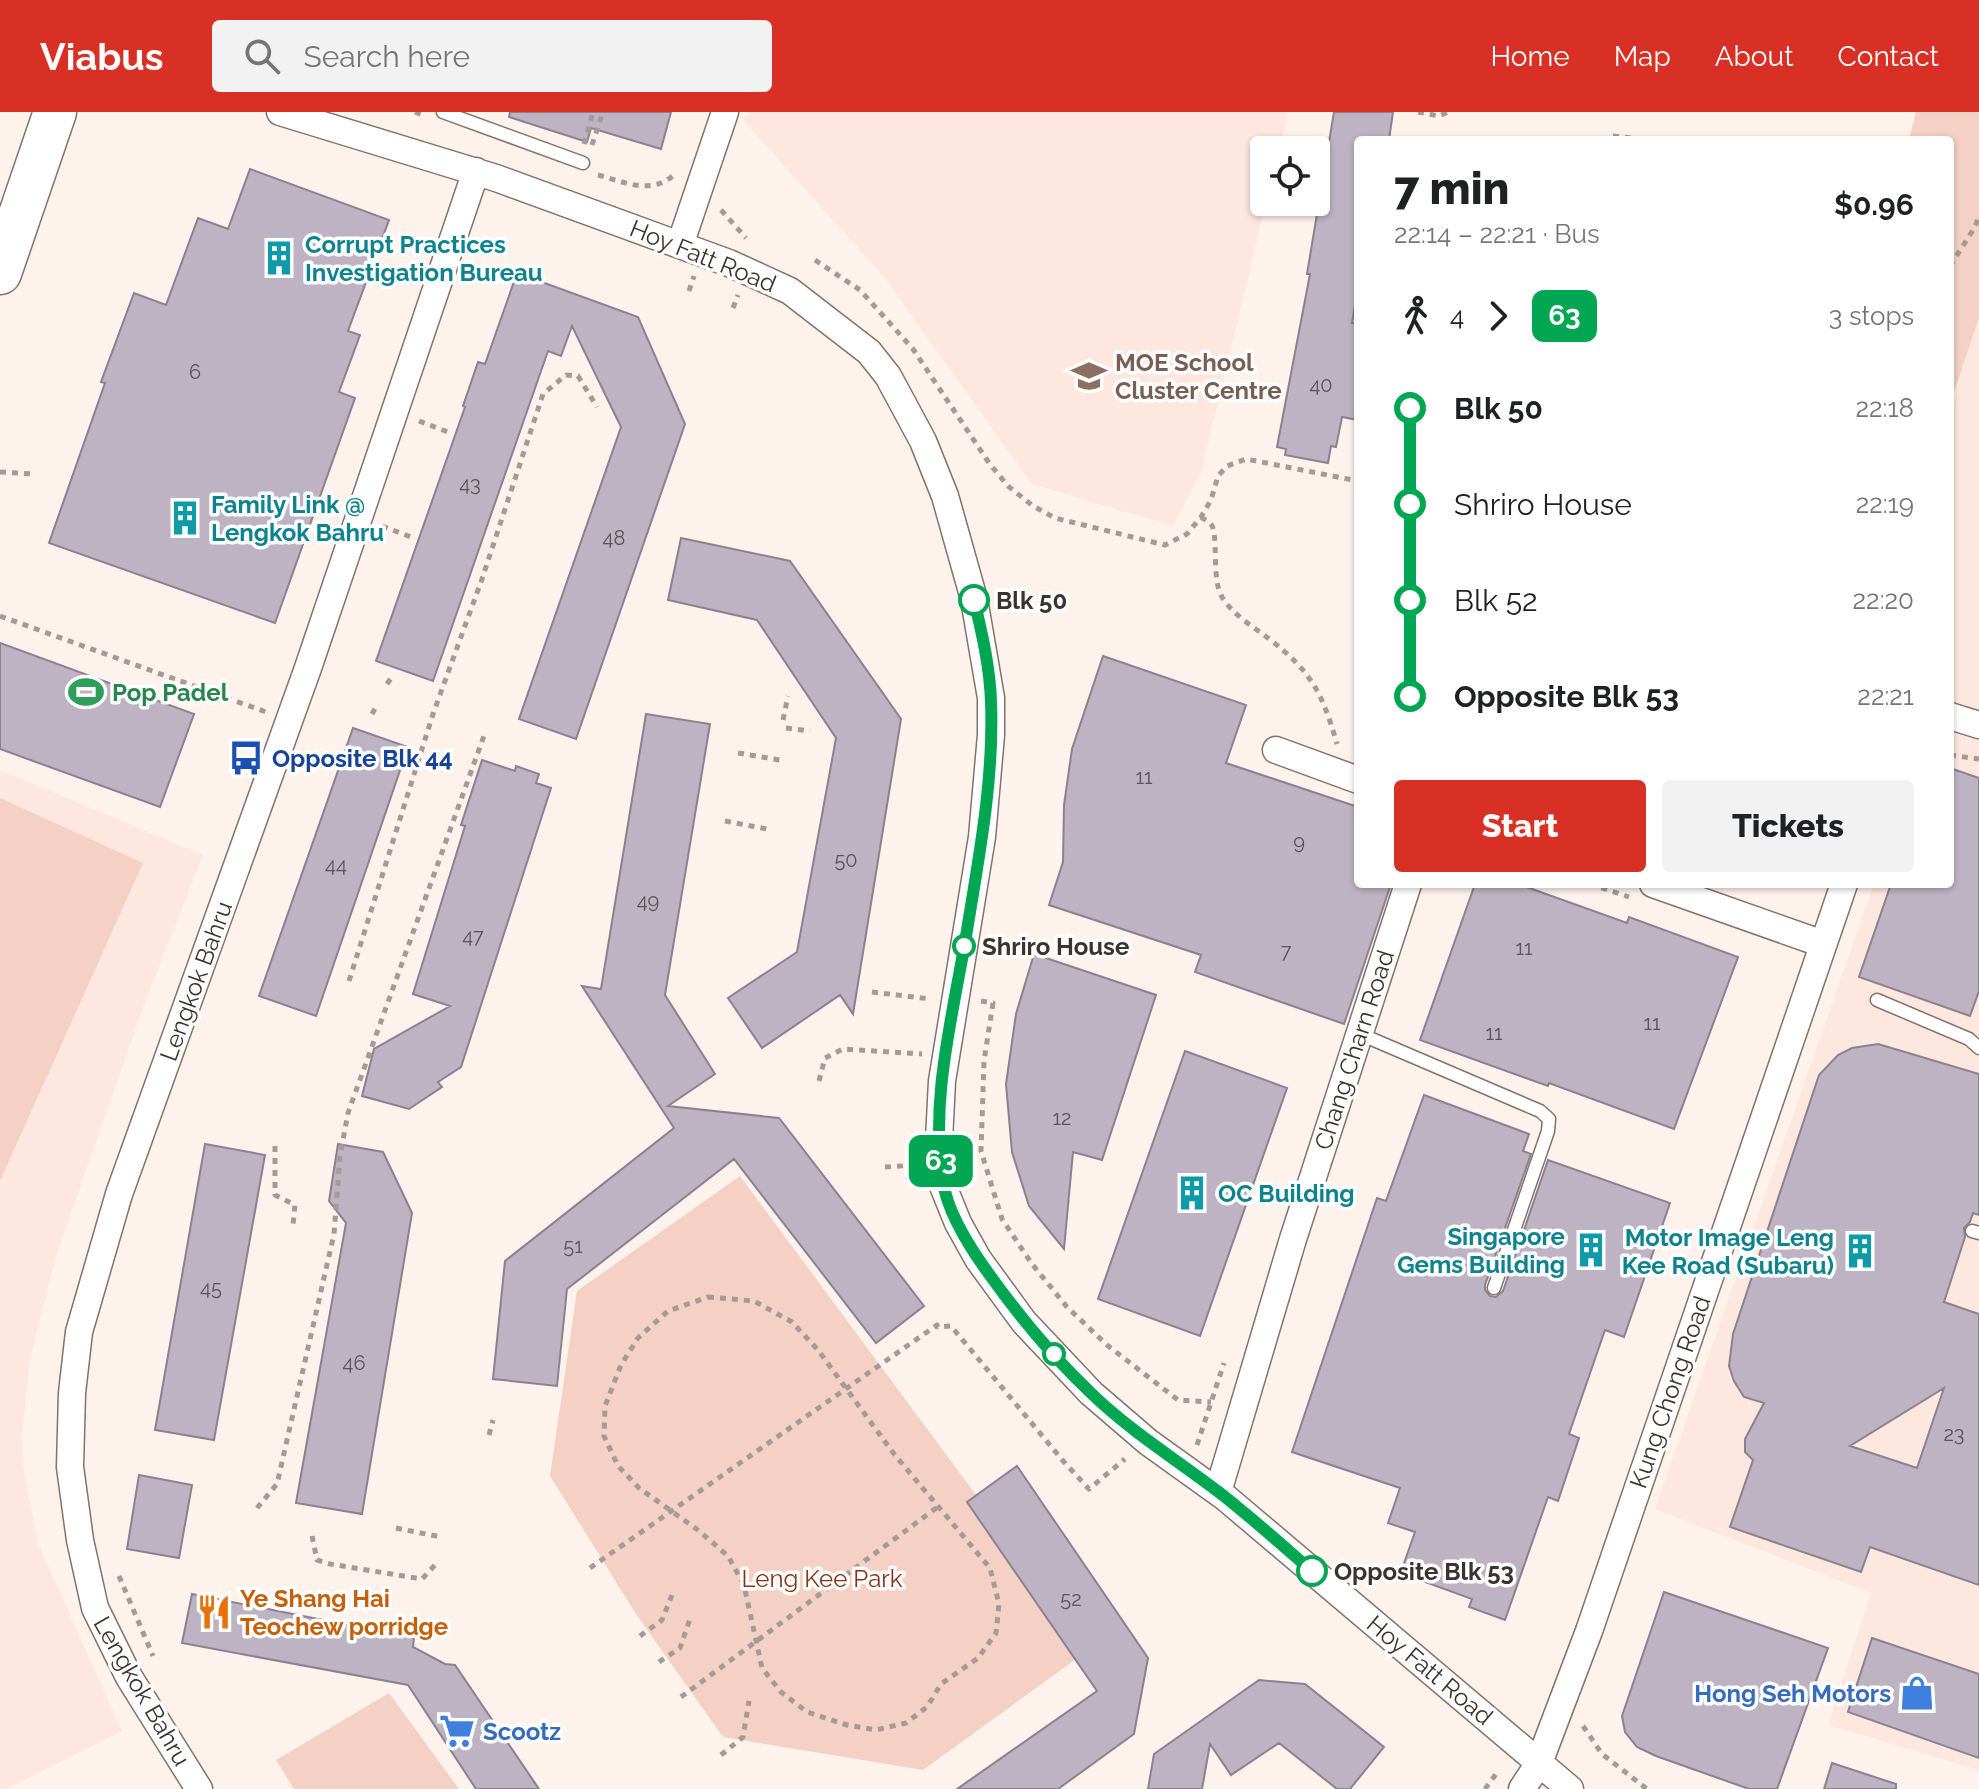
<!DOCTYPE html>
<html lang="en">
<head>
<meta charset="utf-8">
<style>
  body { margin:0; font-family:Raleway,sans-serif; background:#f2f2f2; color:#202124; height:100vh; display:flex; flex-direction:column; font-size:30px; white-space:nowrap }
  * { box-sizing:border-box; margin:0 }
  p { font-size:26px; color:#757577 }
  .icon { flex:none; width:44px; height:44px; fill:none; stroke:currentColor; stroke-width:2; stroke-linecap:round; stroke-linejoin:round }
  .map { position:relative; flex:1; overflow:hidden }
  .side { position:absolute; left:1354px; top:24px; width:600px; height:752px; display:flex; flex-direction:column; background:#fff; border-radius:8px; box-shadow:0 2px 6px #0004 }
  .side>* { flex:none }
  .badge { padding:0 16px; border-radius:12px; font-size:28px; line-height:52px }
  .buttons { position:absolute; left:1250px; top:24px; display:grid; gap:16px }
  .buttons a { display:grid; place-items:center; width:80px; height:80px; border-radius:8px; background:#fff; box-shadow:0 2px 6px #0004; font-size:40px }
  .map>.badge { position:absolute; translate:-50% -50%; box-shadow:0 0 0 4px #fff }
  .legs { display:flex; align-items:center; gap:12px; height:88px; padding:0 40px; font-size:26px }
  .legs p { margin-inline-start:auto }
  .head { display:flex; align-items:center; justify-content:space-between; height:136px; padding:0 40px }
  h1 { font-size:44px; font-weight:800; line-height:60px }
  .primary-button { display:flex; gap:16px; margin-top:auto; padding:16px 40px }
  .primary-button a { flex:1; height:92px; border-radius:8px; background:#d93025; color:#fff; font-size:32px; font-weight:800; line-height:92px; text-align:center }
  .primary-button a+a { background:#f2f2f2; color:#202124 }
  ul { padding:0 40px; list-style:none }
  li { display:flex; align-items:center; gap:28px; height:96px; font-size:30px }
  li i { display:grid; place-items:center; width:12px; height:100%; margin:0 10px; background:currentColor }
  li i::after { content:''; width:20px; height:20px; margin:-10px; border:6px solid; border-radius:50%; background:#fff }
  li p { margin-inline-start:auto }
  li:first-child i { background:linear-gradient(#0000 50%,currentColor 0) }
  li:last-child i { background:linear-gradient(currentColor 50%,#0000 0) }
  header { display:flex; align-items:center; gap:48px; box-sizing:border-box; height:112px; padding:0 40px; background:#d93025; color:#fff }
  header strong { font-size:38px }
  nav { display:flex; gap:44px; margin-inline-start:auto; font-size:28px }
  .search { width:560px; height:72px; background:#f2f2f2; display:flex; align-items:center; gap:20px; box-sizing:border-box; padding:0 28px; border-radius:8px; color:#757577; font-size:30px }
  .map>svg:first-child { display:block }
  .built { fill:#fee7de }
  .green { fill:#f4d1c4 }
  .building { fill:#beb3c3; stroke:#8b818f; stroke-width:2; fill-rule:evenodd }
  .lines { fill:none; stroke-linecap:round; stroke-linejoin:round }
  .service-casing { stroke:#84726b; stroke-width:15 }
  .minor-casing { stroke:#84726b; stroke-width:29 }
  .primary-casing { stroke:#84726b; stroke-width:45 }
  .path { stroke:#a59b96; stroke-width:5; stroke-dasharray:6 6; stroke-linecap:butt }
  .service { stroke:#fff; stroke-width:12 }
  .minor { stroke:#fff; stroke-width:26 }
  .primary { stroke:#fff; stroke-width:42 }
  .line-1-casing { stroke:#fff; stroke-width:18 }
  .line-1 { stroke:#00a651; stroke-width:12 }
  .stop-1-dot { fill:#fff; stroke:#00a651; stroke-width:4 }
  .labels { text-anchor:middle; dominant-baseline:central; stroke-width:7; stroke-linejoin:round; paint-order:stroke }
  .number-label { font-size:20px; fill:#5c5355 }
  .culture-label { font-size:24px; font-weight:bold; fill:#0d838f; stroke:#fff; text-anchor:start }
  .street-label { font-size:24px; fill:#3b3330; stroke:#fff }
  .education-label { font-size:24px; font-weight:bold; fill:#785e54; stroke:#fff; text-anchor:start }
  .stop-label { font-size:24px; font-weight:bold; fill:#3b3330; stroke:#fff; text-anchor:start }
  .leisure-label { font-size:24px; font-weight:bold; fill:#27864d; stroke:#fff; text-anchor:start }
  .transit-label { font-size:24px; font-weight:bold; fill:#164399; stroke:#fff; text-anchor:start }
  .park-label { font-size:24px; fill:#853413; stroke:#fff }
  .food-label { font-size:24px; font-weight:bold; fill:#c56008; stroke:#fff; text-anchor:start }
  .shop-label { font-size:24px; font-weight:bold; fill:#366cbe; stroke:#fff; text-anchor:end }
</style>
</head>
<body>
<header>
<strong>Viabus</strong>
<div class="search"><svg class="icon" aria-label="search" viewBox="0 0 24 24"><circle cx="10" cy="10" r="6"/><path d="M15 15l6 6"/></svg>Search here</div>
<nav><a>Home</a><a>Map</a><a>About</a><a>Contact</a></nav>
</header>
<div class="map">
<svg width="1979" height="1677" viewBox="0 0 1979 1677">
  <rect width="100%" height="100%" fill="#fef2ed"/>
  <path class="built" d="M 750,0 L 1288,0 L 1279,38 L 1264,38 L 1264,90 L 1266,90 L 1201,361 L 1173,414 L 1032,372 L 885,166 L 743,8 Z
    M 1979,179 L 1979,1658 L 1828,1613 L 1871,1481 L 1655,1397 L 1874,772 L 1950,772 L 1950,556 L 1954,546 L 1950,544 L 1950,308 Z
    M 0,658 L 203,743 L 144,893 L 56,1144 L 31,1242 L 22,1320 L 23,1354 L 37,1429 L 122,1619 L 6,1677 L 0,1677 Z"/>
  <path class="green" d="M 1916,0 L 1979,0 L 1979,205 L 1950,293 L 1950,28 L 1909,28 Z
    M 0,686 L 143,751 L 0,1069 Z
    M 740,1064 L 1090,1537 L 923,1658 L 723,1625 L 636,1502 L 550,1364 L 577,1179 Z
    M 389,1581 L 459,1677 L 294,1677 L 276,1648 Z"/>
  <path class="building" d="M 510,0 L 671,0 L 661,37 L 591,16 L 587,30 L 509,5 Z
    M 1334,0 L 1393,0 L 1389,28 L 1358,28 L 1358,176 L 1352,211 L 1358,211 L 1358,308 L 1342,305 L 1336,335 L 1331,334 L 1328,351 L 1285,343 L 1286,337 L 1277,335 L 1310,162 L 1307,162 Z
    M 250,57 L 389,108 L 348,219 L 360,223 L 339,280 L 355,286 L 275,511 L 49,431 L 105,271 L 101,270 L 134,181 L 166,193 L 198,106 L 228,117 Z
    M 517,161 L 638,205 L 685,312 L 576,627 L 519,607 L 621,315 L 572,214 L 561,244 L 548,239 L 433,569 L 376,549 L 465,295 L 463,294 L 478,250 L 485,252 Z
    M 681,426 L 790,449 L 901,607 L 853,902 L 840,883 L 762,936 L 728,886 L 797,840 L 836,626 L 757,508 L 668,488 Z
    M 0,531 L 194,602 L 160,695 L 0,637 Z
    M 1103,544 L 1246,593 L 1226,651 L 1358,695 L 1358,772 L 1391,772 L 1344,912 L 1195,860 L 1201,843 L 1049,793 L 1063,750 L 1064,693 L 1072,637 Z
    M 646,602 L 710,612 L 665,883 L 715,962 L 668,994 L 779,1006 L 924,1194 L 876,1231 L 734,1047 L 567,1177 L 557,1274 L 493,1267 L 505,1149 L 674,1016 L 582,874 L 601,877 Z
    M 353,616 L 408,635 L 316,904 L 259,884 Z
    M 482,648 L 515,659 L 516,654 L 539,662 L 536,671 L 551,676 L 461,955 L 438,970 L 442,975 L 409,997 L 362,984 L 374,937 L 450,894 L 413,882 L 465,714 L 461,713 Z
    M 1950,656 L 1979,666 L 1979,879 L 1970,904 L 1859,865 L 1891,772 L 1950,772 Z
    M 1475,772 L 1518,772 L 1627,811 L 1629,805 L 1738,845 L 1674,1017 L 1549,971 L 1548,974 L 1420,928 Z
    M 1034,842 L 1156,883 L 1102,1048 L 1073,1040 L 1064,1137 L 1029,1094 L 1012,1040 L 1006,972 L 1016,902 Z
    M 1878,932 L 1979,962 L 1979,1103 L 1973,1101 L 1970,1110 L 1964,1116 L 1965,1125 L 1944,1190 L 1979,1202 L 1979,1473 L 1870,1435 L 1861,1460 L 1730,1415 L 1753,1348 L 1745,1340 L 1745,1327 L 1764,1291 L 1744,1285 L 1734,1269 L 1729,1254 L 1733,1222 L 1819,963 L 1838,943 L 1852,936 ZM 1944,1276 L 1917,1356 L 1850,1334 Z
    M 1185,939 L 1287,976 L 1200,1224 L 1098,1187 Z
    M 1424,983 L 1529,1022 L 1523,1039 L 1531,1042 L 1485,1173 L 1485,1178 L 1490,1184 L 1496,1185 L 1503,1179 L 1548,1048 L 1670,1091 L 1624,1225 L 1605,1218 L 1569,1322 L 1579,1326 L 1558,1389 L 1548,1385 L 1505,1508 L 1469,1495 L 1472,1487 L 1425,1470 L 1428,1462 L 1403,1454 L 1415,1420 L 1388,1411 L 1400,1376 L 1292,1340 L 1377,1086 L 1386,1089 Z
    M 205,1032 L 265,1043 L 214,1328 L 155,1318 Z
    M 338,1032 L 383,1040 L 412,1101 L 362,1402 L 296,1391 L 346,1111 L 329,1089 Z
    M 1017,1354 L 1148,1546 L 1134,1622 L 1058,1677 L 957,1677 L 1097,1579 L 967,1390 Z
    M 139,1363 L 192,1373 L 179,1446 L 127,1437 Z
    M 1664,1480 L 1828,1536 L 1777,1677 L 1749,1677 L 1656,1644 L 1637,1635 L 1625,1620 L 1622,1604 Z
    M 192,1482 L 414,1526 L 413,1535 L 445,1552 L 455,1553 L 539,1677 L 476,1677 L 408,1573 L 182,1531 Z
    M 1872,1526 L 1979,1562 L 1979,1646 L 1848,1600 Z
    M 1259,1568 L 1305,1572 L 1384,1635 L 1350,1677 L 1337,1677 L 1279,1631 L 1231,1663 L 1210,1632 L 1202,1677 L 1148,1677 L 1154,1642 Z
    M 1832,1651 L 1896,1672 L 1896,1677 L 1824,1677 Z"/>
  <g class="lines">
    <g class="service-casing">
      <path id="service" d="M 443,0 L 583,51
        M 1877,888 L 1969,927 L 1979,936
        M 1360,922 L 1540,999 L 1549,1007 L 1548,1019 L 1494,1176
        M 1972,1119 L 1979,1121"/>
    </g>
    <g class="minor-casing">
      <path id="minor" d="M 280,0 L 496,66 L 729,151 L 790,179 L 869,240 L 888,264 L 923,329 L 945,384 L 974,487 L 991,586 L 991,623 L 982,725 L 942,969 L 939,1028 L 943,1074 L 958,1111 L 978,1147 L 1024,1210 L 1091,1281 L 1148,1330 L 1226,1386 L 1570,1677
        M 680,133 L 725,0
        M 1950,604 L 1979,613
        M 1276,638 L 1358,668
        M 1653,772 L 1823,832
        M 1218,1380 L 1293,1127 L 1408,772
        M 199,1677 L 129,1565 L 95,1496 L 80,1428 L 70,1355 L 72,1281 L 79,1220 L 119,1082 L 308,556 L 476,59
        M 1522,1677 L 1539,1651 L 1589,1519 L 1844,772"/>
    </g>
    <g class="primary-casing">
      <path id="primary" d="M 0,161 L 55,0"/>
    </g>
    <path class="path" d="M 415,0 L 426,4
      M 1418,0 L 1439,4 L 1448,0
      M 1613,24 L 1650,28
      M 584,32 L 593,0
      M 592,33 L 603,0
      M 598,63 C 625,70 651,84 675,62
      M 721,98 L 746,126
      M 815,148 L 860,178 L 913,237 L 989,351 L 1008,374 L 1033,394 L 1055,406 L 1165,433 L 1187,422 L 1201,405 L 1211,388 L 1218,364 L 1227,354 L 1246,347 L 1358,369
      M 1950,154 L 1975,115 L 1979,103
      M 689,179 L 694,164
      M 733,196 L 738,183
      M 419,309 L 448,320
      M 0,360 L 34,362
      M 1201,405 C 1205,408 1209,409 1211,412 C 1219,422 1211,467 1222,485 C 1232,502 1252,514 1268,526 C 1311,559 1322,580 1337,632
      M 382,414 L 411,425
      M 0,504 L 266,600
      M 387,572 L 391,566
      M 372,602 L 377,593
      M 783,608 L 788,584
      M 786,616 L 810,619
      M 738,641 L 785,649
      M 1950,643 L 1979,647
      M 725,709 L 772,718
      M 1590,772 L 1629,785
      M 349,869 L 433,602 L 482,467 L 543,282 L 566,263 L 578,264 L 597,295
      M 872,880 L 931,887
      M 981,889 L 993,891 L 984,949 L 981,1039 L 1002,1107 L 1032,1152 L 1067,1195 L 1107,1233 L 1178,1288 L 1211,1290
      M 819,969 L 825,946 L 843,937 L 922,942
      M 275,1034 L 275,1083 L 295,1093 L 293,1113
      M 885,1055 L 917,1053
      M 708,1185 L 754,1189 L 792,1210 L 818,1238 L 894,1342 L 990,1456 L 999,1492 L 996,1521 L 978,1546 L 941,1572 L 927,1595 L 906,1611 L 876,1618 L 847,1613 L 807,1600 L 781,1580 L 762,1556 L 744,1473 L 728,1444 L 698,1418 L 639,1376 L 618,1354 L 604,1324 L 605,1294 L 621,1253 L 638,1226 L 668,1199 Z
      M 489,1323 L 493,1308
      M 1197,1333 L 1224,1251
      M 257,1396 L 277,1372 L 334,1122 L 340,1044 L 348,1001 L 485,621
      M 396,1416 L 441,1425
      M 312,1424 L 317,1448 L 330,1452 L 422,1467 L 435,1453
      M 590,1456 L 937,1213 L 938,1215 L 951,1214 L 1064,1350 L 1089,1377 L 1125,1347
      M 119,1464 L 153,1544
      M 640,1524 L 662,1508 L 672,1483
      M 659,1550 L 680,1536 L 690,1507
      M 681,1585 L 939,1394
      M 1583,1614 L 1602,1642 L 1647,1677
      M 721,1643 L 743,1625 L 749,1589
      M 1485,1677 L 1496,1662"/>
    <use href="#service" class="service"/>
    <use href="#minor" class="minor"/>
    <use href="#primary" class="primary"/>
  </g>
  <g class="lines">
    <g class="line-1-casing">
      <path id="line-1" d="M 974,488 C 982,521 990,556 991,590 C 994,664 980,739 968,812 C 955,896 929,985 943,1070 C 948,1102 970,1136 989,1162 C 1019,1204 1053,1245 1091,1281 C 1130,1319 1177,1348 1220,1381 C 1252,1406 1282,1433 1312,1459"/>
    </g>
    <use href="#line-1" class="line-1"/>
  </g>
  <defs>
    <g id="building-bare" transform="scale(2.76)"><path d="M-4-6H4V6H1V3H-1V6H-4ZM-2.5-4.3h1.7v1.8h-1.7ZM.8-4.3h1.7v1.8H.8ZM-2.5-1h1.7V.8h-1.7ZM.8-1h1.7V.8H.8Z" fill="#0f9aa8" stroke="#fff" stroke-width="2.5" paint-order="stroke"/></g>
    <g id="school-bare" transform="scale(2.76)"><path d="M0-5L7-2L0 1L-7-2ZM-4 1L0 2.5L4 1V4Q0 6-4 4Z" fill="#8d6e63" stroke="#fff" stroke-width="2.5" paint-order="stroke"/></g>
    <g id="stadium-bare" transform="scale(2.76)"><path d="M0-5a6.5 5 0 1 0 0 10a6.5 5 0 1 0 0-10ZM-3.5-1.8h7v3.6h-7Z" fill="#2e9e5b" stroke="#fff" stroke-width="2.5" paint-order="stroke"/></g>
    <g id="bus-bare" transform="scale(2.76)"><path d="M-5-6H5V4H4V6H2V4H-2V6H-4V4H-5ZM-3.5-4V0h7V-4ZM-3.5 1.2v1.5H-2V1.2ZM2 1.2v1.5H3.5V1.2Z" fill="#1a4fb4" stroke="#fff" stroke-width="2.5" paint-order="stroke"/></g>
    <g id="restaurant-bare" transform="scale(2.76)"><path d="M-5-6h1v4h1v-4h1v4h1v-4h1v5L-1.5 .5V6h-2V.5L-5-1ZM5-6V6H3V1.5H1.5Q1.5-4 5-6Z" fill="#e8710a" stroke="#fff" stroke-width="2.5" paint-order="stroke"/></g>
    <g id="shop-bare" transform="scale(2.76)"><path d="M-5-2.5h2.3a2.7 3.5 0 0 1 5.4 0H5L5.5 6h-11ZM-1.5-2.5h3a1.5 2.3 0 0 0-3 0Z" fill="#3f7fe0" stroke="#fff" stroke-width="2.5" paint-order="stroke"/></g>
    <g id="supermarket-bare" transform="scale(2.76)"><path d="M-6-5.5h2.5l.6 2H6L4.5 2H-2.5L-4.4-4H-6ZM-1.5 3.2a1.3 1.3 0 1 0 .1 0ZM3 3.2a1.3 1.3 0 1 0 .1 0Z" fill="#3f7fe0" stroke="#fff" stroke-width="2.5" paint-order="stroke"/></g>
  </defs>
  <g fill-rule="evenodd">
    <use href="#building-bare" x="279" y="146"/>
    <use href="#school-bare" x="1089" y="264"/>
    <use href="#building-bare" x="185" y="406"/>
    <use href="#stadium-bare" x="86" y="580"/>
    <use href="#bus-bare" x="246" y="646"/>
    <use href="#building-bare" x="1192" y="1081"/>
    <use href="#building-bare" x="1591" y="1138"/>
    <use href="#building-bare" x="1860" y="1139"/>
    <use href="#restaurant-bare" x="214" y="1500"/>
    <use href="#shop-bare" x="1917" y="1581"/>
    <use href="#supermarket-bare" x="457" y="1619"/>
  </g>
  <g class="stop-1-dot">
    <circle cx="974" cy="488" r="14"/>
    <circle cx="964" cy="834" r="10"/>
    <circle cx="1054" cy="1242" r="10"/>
    <circle cx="1312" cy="1459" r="14"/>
  </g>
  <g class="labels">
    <g class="number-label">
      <text x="195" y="260">6</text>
      <text x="1321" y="273">40</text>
      <text x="470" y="372">43</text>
      <text x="614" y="426">48</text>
      <text x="1144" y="665">11</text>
      <text x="1299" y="730">9</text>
      <text x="846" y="748">50</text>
      <text x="336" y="753">44</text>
      <text x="648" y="789">49</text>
      <text x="473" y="824">47</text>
      <text x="1524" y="836">11</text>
      <text x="1286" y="839">7</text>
      <text x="1652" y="911">11</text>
      <text x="1494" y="921">11</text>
      <text x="1062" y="1006">12</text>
      <text x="573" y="1134">51</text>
      <text x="211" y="1176">45</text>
      <text x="354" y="1251">46</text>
      <text x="1954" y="1322">23</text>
      <text x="1071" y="1487">52</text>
    </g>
    <g class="culture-label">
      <text x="305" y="132">Corrupt Practices<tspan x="305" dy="28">Investigation Bureau</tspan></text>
      <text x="211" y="392">Family Link @<tspan x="211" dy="28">Lengkok Bahru</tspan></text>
      <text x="1218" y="1081">OC Building</text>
      <text x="1565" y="1124" text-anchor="end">Singapore<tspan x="1565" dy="28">Gems Building</tspan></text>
      <text x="1834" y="1125" text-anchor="end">Motor Image Leng<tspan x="1834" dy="28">Kee Road (Subaru)</tspan></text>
    </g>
    <g class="street-label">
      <text transform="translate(703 144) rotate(22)">Hoy Fatt Road</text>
      <text transform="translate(196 869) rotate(-70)">Lengkok Bahru</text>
      <text transform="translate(1354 938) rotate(-72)">Chang Charn Road</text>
      <text transform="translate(1670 1280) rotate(-71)">Kung Chong Road</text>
      <text transform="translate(1430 1558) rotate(40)">Hoy Fatt Road</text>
      <text transform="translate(142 1579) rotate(60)">Lengkok Bahru</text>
    </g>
    <g class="education-label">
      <text x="1115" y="250">MOE School<tspan x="1115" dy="28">Cluster Centre</tspan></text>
    </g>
    <g class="stop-label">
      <text x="996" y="488">Blk 50</text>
      <text x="982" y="834">Shriro House</text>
      <text x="1334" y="1459">Opposite Blk 53</text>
    </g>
    <g class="leisure-label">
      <text x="112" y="580">Pop Padel</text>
    </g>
    <g class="transit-label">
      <text x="272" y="646">Opposite Blk 44</text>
    </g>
    <g class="park-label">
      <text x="822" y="1466">Leng Kee Park</text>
    </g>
    <g class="food-label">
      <text x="240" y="1486">Ye Shang Hai<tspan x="240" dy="28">Teochew porridge</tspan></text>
    </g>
    <g class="shop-label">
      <text x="1891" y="1581">Hong Seh Motors</text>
      <text x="483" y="1619" text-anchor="start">Scootz</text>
    </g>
  </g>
</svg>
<div class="buttons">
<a><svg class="icon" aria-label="locate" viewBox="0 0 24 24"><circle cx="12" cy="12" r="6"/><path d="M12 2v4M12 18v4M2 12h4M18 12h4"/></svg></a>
</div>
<b class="badge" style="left:941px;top:1049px;background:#00a651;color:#fff">63</b>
<section class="side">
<div class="head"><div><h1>7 min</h1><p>22:14 – 22:21 · Bus</p></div><b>$0.96</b></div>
<div class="legs"><svg class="icon" aria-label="walk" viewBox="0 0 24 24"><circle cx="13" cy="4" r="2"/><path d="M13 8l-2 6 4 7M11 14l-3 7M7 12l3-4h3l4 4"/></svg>4<svg class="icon" aria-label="forward" viewBox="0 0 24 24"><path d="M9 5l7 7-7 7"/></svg><b class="badge" style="background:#00a651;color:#fff">63</b><p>3 stops</p></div>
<ul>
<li><i style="color:#00a651"></i><b>Blk 50</b><p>22:18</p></li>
<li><i style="color:#00a651"></i><span>Shriro House</span><p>22:19</p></li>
<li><i style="color:#00a651"></i><span>Blk 52</span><p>22:20</p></li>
<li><i style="color:#00a651"></i><b>Opposite Blk 53</b><p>22:21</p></li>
</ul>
<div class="primary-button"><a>Start</a><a>Tickets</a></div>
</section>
</div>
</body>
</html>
